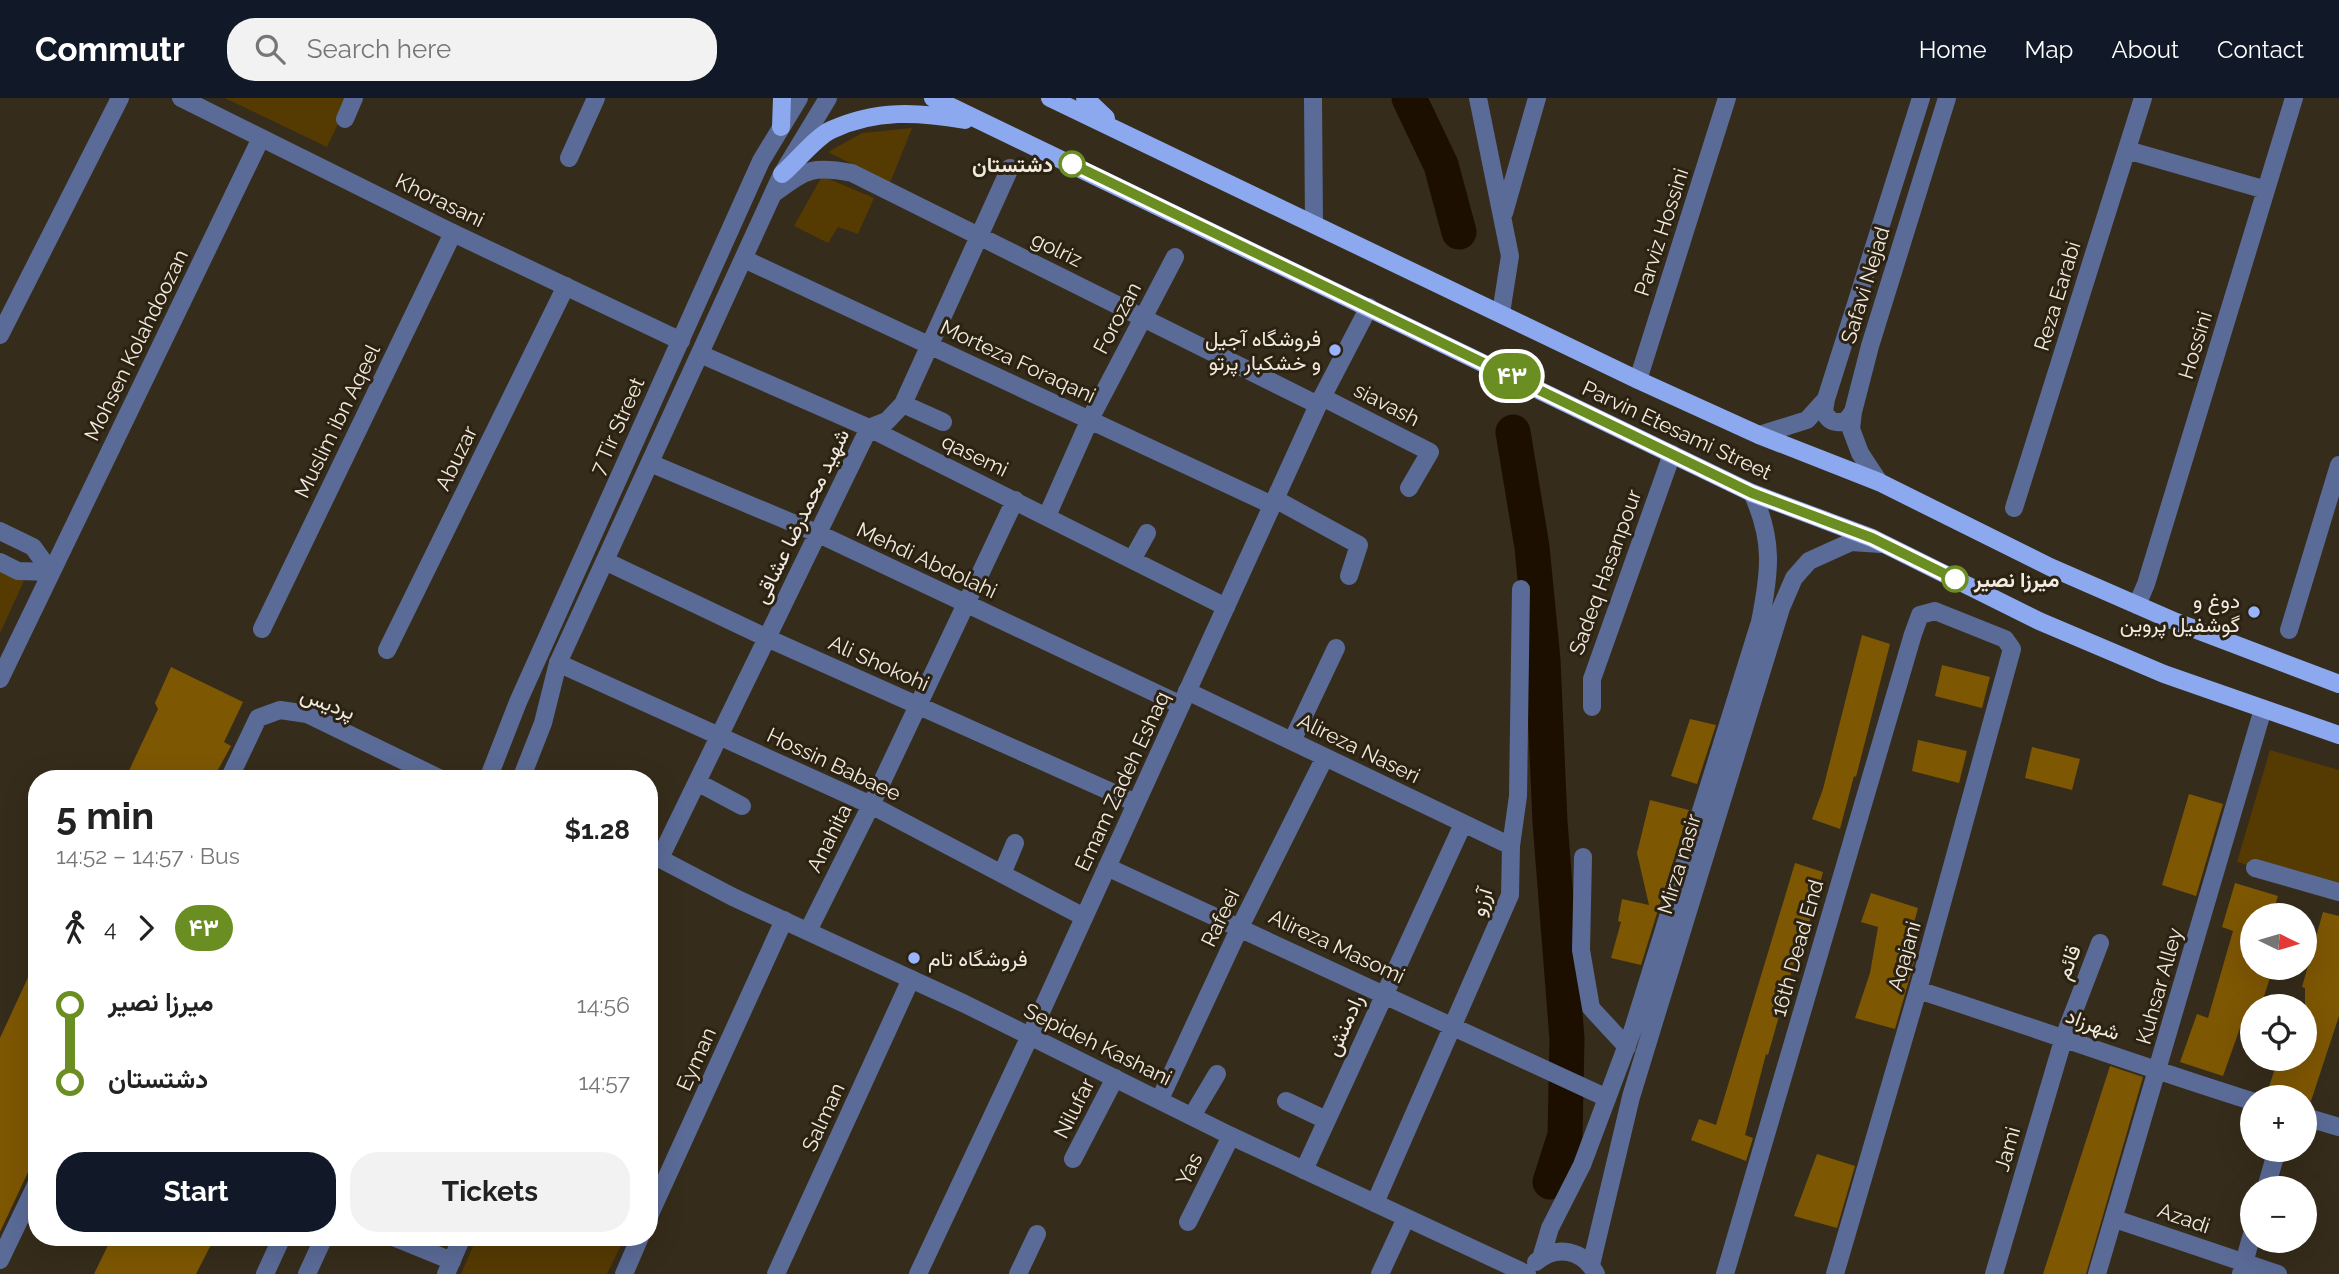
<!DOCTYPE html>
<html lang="en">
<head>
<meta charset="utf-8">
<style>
  body { margin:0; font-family:Raleway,Vazirmatn,sans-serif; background:#f2f2f2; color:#222; height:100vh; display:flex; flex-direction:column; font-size:26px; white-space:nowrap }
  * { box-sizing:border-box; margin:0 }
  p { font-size:23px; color:#767676 }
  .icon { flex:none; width:38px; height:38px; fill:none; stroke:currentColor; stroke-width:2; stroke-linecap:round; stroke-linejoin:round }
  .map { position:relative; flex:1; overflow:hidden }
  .details { position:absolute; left:28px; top:672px; width:630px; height:476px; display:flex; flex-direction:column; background:#fff; border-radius:28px; box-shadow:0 7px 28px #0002 }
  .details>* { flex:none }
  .badge { padding:0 14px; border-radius:23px; font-size:24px; line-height:46px }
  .needle { width:46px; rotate:95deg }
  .controls { position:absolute; left:2240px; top:805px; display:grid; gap:14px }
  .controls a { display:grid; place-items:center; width:77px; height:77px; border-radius:50%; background:#fff; box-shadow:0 7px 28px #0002; font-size:35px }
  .map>.badge { position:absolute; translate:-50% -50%; box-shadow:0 0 0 4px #fff }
  .legs { display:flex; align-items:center; gap:10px; height:77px; padding:0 28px; font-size:23px }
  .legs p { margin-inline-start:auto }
  .overview { display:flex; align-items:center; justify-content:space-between; height:119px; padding:0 28px }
  h1 { font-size:38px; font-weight:700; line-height:52px }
  .button { display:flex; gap:14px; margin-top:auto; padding:14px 28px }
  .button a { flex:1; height:80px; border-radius:28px; background:#111827; color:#fff; font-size:28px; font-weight:700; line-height:80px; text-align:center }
  .button a+a { background:#f2f2f2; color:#222 }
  ul { padding:0 28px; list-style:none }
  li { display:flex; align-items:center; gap:24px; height:77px; font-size:26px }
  li i { display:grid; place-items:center; width:10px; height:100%; margin:0 9px; background:currentColor }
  li i::after { content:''; width:18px; height:18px; margin:-9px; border:5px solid; border-radius:50%; background:#fff }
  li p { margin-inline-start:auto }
  li:first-child i { background:linear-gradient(#0000 50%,currentColor 0) }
  li:last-child i { background:linear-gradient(currentColor 50%,#0000 0) }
  header { display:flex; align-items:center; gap:42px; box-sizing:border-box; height:98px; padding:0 35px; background:#111827; color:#fff }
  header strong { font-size:33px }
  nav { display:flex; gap:38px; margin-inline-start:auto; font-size:24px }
  .search { width:490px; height:63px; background:#f2f2f2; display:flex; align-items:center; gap:18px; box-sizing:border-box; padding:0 24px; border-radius:28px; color:#767676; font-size:26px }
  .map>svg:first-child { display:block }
  .green { fill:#553a02 }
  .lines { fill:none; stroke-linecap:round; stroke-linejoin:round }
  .river { stroke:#1c0f00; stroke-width:35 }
  .building { fill:#7e5703 }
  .minor { stroke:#5a6b97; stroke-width:18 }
  .tertiary { stroke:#5a6b97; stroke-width:18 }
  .primary { stroke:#8ca9f0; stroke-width:18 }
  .line-1-casing { stroke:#fff; stroke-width:16 }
  .line-1 { stroke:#6b8e23; stroke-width:10 }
  .stop-1-dot { fill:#fff; stroke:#6b8e23; stroke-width:3.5 }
  .poi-dot { fill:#98b5fd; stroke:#2c2212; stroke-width:2.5 }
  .labels { text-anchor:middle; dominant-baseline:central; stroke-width:6; stroke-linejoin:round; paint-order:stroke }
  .stop-label { font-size:21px; font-weight:bold; fill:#f1eae0; stroke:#2c2212; text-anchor:end }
  .street-label { font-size:21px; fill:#f1eae0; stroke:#2c2212 }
  .poi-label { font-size:21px; fill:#f1eae0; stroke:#2c2212; text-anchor:end }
</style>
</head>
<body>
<header>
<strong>Commutr</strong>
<div class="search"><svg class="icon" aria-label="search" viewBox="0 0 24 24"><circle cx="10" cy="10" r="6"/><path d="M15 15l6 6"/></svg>Search here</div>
<nav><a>Home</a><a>Map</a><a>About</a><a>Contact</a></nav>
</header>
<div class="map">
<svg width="2339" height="1176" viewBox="0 0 2339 1176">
  <rect width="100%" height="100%" fill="#362c1b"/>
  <path class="green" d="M 225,0 L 350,0 L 327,49 Z
    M 912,30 L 890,85 L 828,54 L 862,35 Z
    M 822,78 L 874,100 L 858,136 L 838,129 L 828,145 L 794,128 Z
    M 0,473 L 24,483 L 0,535 Z
    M 2270,652 L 2339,672 L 2339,794 L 2237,764 Z
    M 477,1139 L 625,1139 L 607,1176 L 461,1176 Z"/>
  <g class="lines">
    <path class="river" d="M 1409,0 L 1441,67 L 1459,134
      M 1513,334 L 1532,449 L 1543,562 L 1550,724 L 1567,941 L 1565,1037 L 1550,1084"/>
  </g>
  <path class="building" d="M 1862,537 L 1890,546 L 1856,679 L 1854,678 L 1840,731 L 1812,721 L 1823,691 Z
    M 1942,567 L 1990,579 L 1982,610 L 1935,598 Z
    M 171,569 L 243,604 L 224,644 L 231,648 L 213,681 L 125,681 L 158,611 L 155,605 Z
    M 1690,621 L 1716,627 L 1697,686 L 1671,678 Z
    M 1918,642 L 1967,653 L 1959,685 L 1912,673 Z
    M 2032,649 L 2080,661 L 2072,692 L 2025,680 Z
    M 2189,696 L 2223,706 L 2196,798 L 2162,787 Z
    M 1650,702 L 1689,712 L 1641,867 L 1611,860 L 1621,824 L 1618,823 L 1622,801 L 1649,807 L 1637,755 Z
    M 1795,765 L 1823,774 L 1801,855 L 1797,854 L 1768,957 L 1766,956 L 1745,1037 L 1753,1040 L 1746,1063 L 1691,1042 L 1699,1021 L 1716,1027 Z
    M 2235,785 L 2278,798 L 2272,817 L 2252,817 L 2252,870 L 2273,870 L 2261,908 L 2252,908 L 2252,919 L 2245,916 L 2223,978 L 2180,964 L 2197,916 L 2208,920 L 2233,833 L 2222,829 Z
    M 1871,795 L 1918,810 L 1907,851 L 1917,854 L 1895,931 L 1855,920 L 1870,875 L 1878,829 L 1861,824 Z
    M 2323,814 L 2339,818 L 2339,918 L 2311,1003 L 2269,989 L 2278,961 L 2305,961 L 2305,890 L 2302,889 Z
    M 37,860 L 37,1055 L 0,1134 L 0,940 Z
    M 2110,968 L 2143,979 L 2086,1176 L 2043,1176 Z
    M 1817,1056 L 1855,1068 L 1837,1130 L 1794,1118 Z
    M 112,1139 L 215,1139 L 196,1176 L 94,1176 Z"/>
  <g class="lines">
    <path class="minor" d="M 1313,0 L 1314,126
      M 1478,0 L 1510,158 L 1501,215
      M 345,21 L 354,0
      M 2127,52 L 2266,92
      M 569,60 L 596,0
      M 774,95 C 807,72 811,67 852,75 L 1318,307
      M 1504,115 L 1537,0
      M 744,161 L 1272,407
      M 0,237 L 120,0
      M 700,256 L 869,330 L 1226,509
      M 1638,282 L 1727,0
      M 1322,299 L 1430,354 L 1409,390
      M 903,306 L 943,324
      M 650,365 L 819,436 L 1181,607
      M 1275,401 L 1359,447 L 1349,478
      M 2014,410 L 2143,0
      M 1047,418 L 1090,321 L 1175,159
      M 1132,462 L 1147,435
      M 605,463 L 767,540 L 1136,705
      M 2137,507 L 2146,486 L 2294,0
      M 262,531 L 453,135
      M 2289,532 L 2339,367
      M 387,552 L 566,188
      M 558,565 L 871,707 L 1084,819
      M 0,581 L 261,40
      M 1187,593 L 1511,748
      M 1592,609 L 1592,581 L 1672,356
      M 1292,643 L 1336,550
      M 229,681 L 258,620 L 280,612 L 307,616 L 441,681
      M 697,684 L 742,708
      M 1583,759 L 1581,852 L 1591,910 L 1627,949
      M 660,760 L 869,330 L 887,323 L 903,306 L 1010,70
      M 1107,769 L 1607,1000
      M 2255,770 L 2339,794
      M 1002,776 L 1015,745
      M 808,833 L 871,707 L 1015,402
      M 1918,892 C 2030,928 2140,968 2252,1003
      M 1160,1001 L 1240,829 L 1325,659
      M 1286,1003 L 1326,1022
      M 1192,1018 L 1217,976
      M 2305,1019 L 2339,1029
      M 1073,1061 L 1115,980
      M 1304,1072 L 1463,726
      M 2266,1090 L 2276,1055
      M 1375,1105 L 1510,797 L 1511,748 L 1518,698 L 1521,491
      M 649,1118 L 784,822
      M 2115,1121 L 2278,1176
      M 1188,1124 L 1231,1038
      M 393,1139 L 452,1163
      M 0,1162 L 37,1085
      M 446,1176 L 462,1139
      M 624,1176 L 640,1139
      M 776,1176 L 911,881
      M 1018,1176 L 1037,1136
      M 1380,1176 L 1406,1120
      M 1725,1176 L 1913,536 L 1920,517 L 1935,513 L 2005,541 L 2012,551 L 1918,892 L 1835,1176
      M 1994,1176 L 2064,939 L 2100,845
      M 2097,1176 L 2263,611
      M 2241,1176 L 2252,1136"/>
    <path class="tertiary" d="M 181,0 L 453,135 L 681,243
      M 1826,301 L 1824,313 C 1828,323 1835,326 1846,323 L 1853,314
      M 1759,337 L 1807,322 L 1826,301 L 1921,0
      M 1879,384 L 1860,355 L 1851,331 L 1853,314 L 1870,248 L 1947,0
      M 0,433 L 33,449 L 51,474 L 18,473 L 0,464
      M 488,681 L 518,604 L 761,63 L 799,0
      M 521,681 L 543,625 L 558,565 L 782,76 L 828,0
      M 649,755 L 733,799 L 965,906 L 1231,1038 L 1527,1176
      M 1541,1160 L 1550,1130 L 1582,1067 L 1633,931 L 1760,524 C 1770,474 1774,442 1752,395
      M 1536,1164 C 1557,1146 1583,1152 1596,1176
      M 1591,1167 L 1631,999 L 1781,510 L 1794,480 L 1809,463 L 1851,444 L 1881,446
      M 265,1176 L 282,1139
      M 307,1176 L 324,1139
      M 918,1176 L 1030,938 L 1318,307 L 1369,209"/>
    <path class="primary" d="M 933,0 L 1752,395 L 1872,440 L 2039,523 L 2164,576 L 2339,637
      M 1050,0 L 1638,282 L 1759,337 L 1879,384 L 2050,469 L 2176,524 L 2339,586
      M 1085,0 L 1106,20
      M 781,29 L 782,0
      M 782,76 C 796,64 816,39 831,32 C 876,11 919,14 965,22"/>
  </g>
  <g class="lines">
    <g class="line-1-casing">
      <path id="line-1" d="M 1072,66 L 1752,395 L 1872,440 L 1955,481"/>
    </g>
    <use href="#line-1" class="line-1"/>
  </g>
  <g class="stop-1-dot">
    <circle cx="1072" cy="66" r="12"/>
    <circle cx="1955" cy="481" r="12"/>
  </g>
  <g class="poi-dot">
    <circle cx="1335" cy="252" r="7"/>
    <circle cx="2254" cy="514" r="7"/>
    <circle cx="914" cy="860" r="7"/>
  </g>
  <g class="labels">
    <g class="stop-label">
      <text x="1053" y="66">دشتستان</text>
      <text x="1974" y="481" text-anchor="start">میرزا نصیر</text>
    </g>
    <g class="street-label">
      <text transform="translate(440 102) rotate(26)">Khorasani</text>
      <text transform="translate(1661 134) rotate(-72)">Parviz Hossini</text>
      <text transform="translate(1057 151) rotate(26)">golriz</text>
      <text transform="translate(1865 187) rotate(-73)">Safavi Nejad</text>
      <text transform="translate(2057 198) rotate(-73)">Reza Earabi</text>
      <text transform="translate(1117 220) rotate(-62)">Forozan</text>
      <text transform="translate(136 247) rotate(-64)">Mohsen Kolahdoozan</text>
      <text transform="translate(2195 247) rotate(-73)">Hossini</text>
      <text transform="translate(1018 263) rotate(25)">Morteza Foraqani</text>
      <text transform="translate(1387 306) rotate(27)">siavash</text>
      <text transform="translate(337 323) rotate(-64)">Muslim ibn Aqeel</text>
      <text transform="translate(617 328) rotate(-66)">7 Tir Street</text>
      <text transform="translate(1677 332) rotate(25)">Parvin Etesami Street</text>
      <text transform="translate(975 357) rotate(26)">qasemi</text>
      <text transform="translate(456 360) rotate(-64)">Abuzar</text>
      <text transform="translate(801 418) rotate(-64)">شهید محمدرضا عشاقی</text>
      <text transform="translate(927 462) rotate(25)">Mehdi Abdolahi</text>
      <text transform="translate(1605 474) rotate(-70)">Sadeq Hasanpour</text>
      <text transform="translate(879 565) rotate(24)">Ali Shokohi</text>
      <text transform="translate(328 605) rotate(21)">پردیس</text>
      <text transform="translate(1359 650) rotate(26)">Alireza Naseri</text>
      <text transform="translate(834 666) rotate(25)">Hossin Babaee</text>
      <text transform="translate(1122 683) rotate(-65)">Emam Zadeh Eshaq</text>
      <text transform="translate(829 740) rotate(-63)">Anahita</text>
      <text transform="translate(1679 766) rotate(-73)">Mirza nasir</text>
      <text transform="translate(1481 804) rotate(-72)">آرزو</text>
      <text transform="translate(1220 820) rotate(-64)">Rafeei</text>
      <text transform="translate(1337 848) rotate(25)">Alireza Masomi</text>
      <text transform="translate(1797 850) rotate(-74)">16th Dead End</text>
      <text transform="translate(1904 858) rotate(-74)">Aqajani</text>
      <text transform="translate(2068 864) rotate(-69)">قائم</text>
      <text transform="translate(2159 888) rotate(-74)">Kuhsar Alley</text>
      <text transform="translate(2093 926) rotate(20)">شهرزاد</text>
      <text transform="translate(1344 927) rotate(-66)">رادمنش</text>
      <text transform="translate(1098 946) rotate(26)">Sepideh Kashani</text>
      <text transform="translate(696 961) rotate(-66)">Eyman</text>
      <text transform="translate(1074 1010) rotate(-63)">Nilufar</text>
      <text transform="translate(823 1019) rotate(-65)">Salman</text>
      <text transform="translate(2007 1051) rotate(-74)">Jami</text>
      <text transform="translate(1189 1071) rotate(-64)">Yas</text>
      <text transform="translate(2184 1120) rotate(19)">Azadi</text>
    </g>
    <g class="poi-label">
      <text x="1321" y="240">فروشگاه آجیل<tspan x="1321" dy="24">و خشکبار پرتو</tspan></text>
      <text x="2240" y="502">دوغ و<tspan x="2240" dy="24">گوشفیل پروین</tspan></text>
      <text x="928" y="860" text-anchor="start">فروشگاه تام</text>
    </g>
  </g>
</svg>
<div class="controls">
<a><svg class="needle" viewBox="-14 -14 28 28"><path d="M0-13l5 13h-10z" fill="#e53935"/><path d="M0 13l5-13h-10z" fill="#767676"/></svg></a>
<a><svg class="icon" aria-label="locate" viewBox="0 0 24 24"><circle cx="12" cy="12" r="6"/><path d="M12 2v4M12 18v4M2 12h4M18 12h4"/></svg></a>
<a>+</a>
<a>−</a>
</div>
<b class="badge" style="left:1512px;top:278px;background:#6b8e23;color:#fff">۴۳</b>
<section class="details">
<div class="overview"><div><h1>5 min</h1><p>14:52 – 14:57 · Bus</p></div><b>$1.28</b></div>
<div class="legs"><svg class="icon" aria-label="walk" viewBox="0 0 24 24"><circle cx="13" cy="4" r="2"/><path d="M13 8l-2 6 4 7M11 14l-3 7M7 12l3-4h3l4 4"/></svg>4<svg class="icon" aria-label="forward" viewBox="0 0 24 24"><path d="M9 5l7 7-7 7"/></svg><b class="badge" style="background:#6b8e23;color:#fff">۴۳</b></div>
<ul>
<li><i style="color:#6b8e23"></i><b>میرزا نصیر</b><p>14:56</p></li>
<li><i style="color:#6b8e23"></i><b>دشتستان</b><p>14:57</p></li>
</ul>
<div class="button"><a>Start</a><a>Tickets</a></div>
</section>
</div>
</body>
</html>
